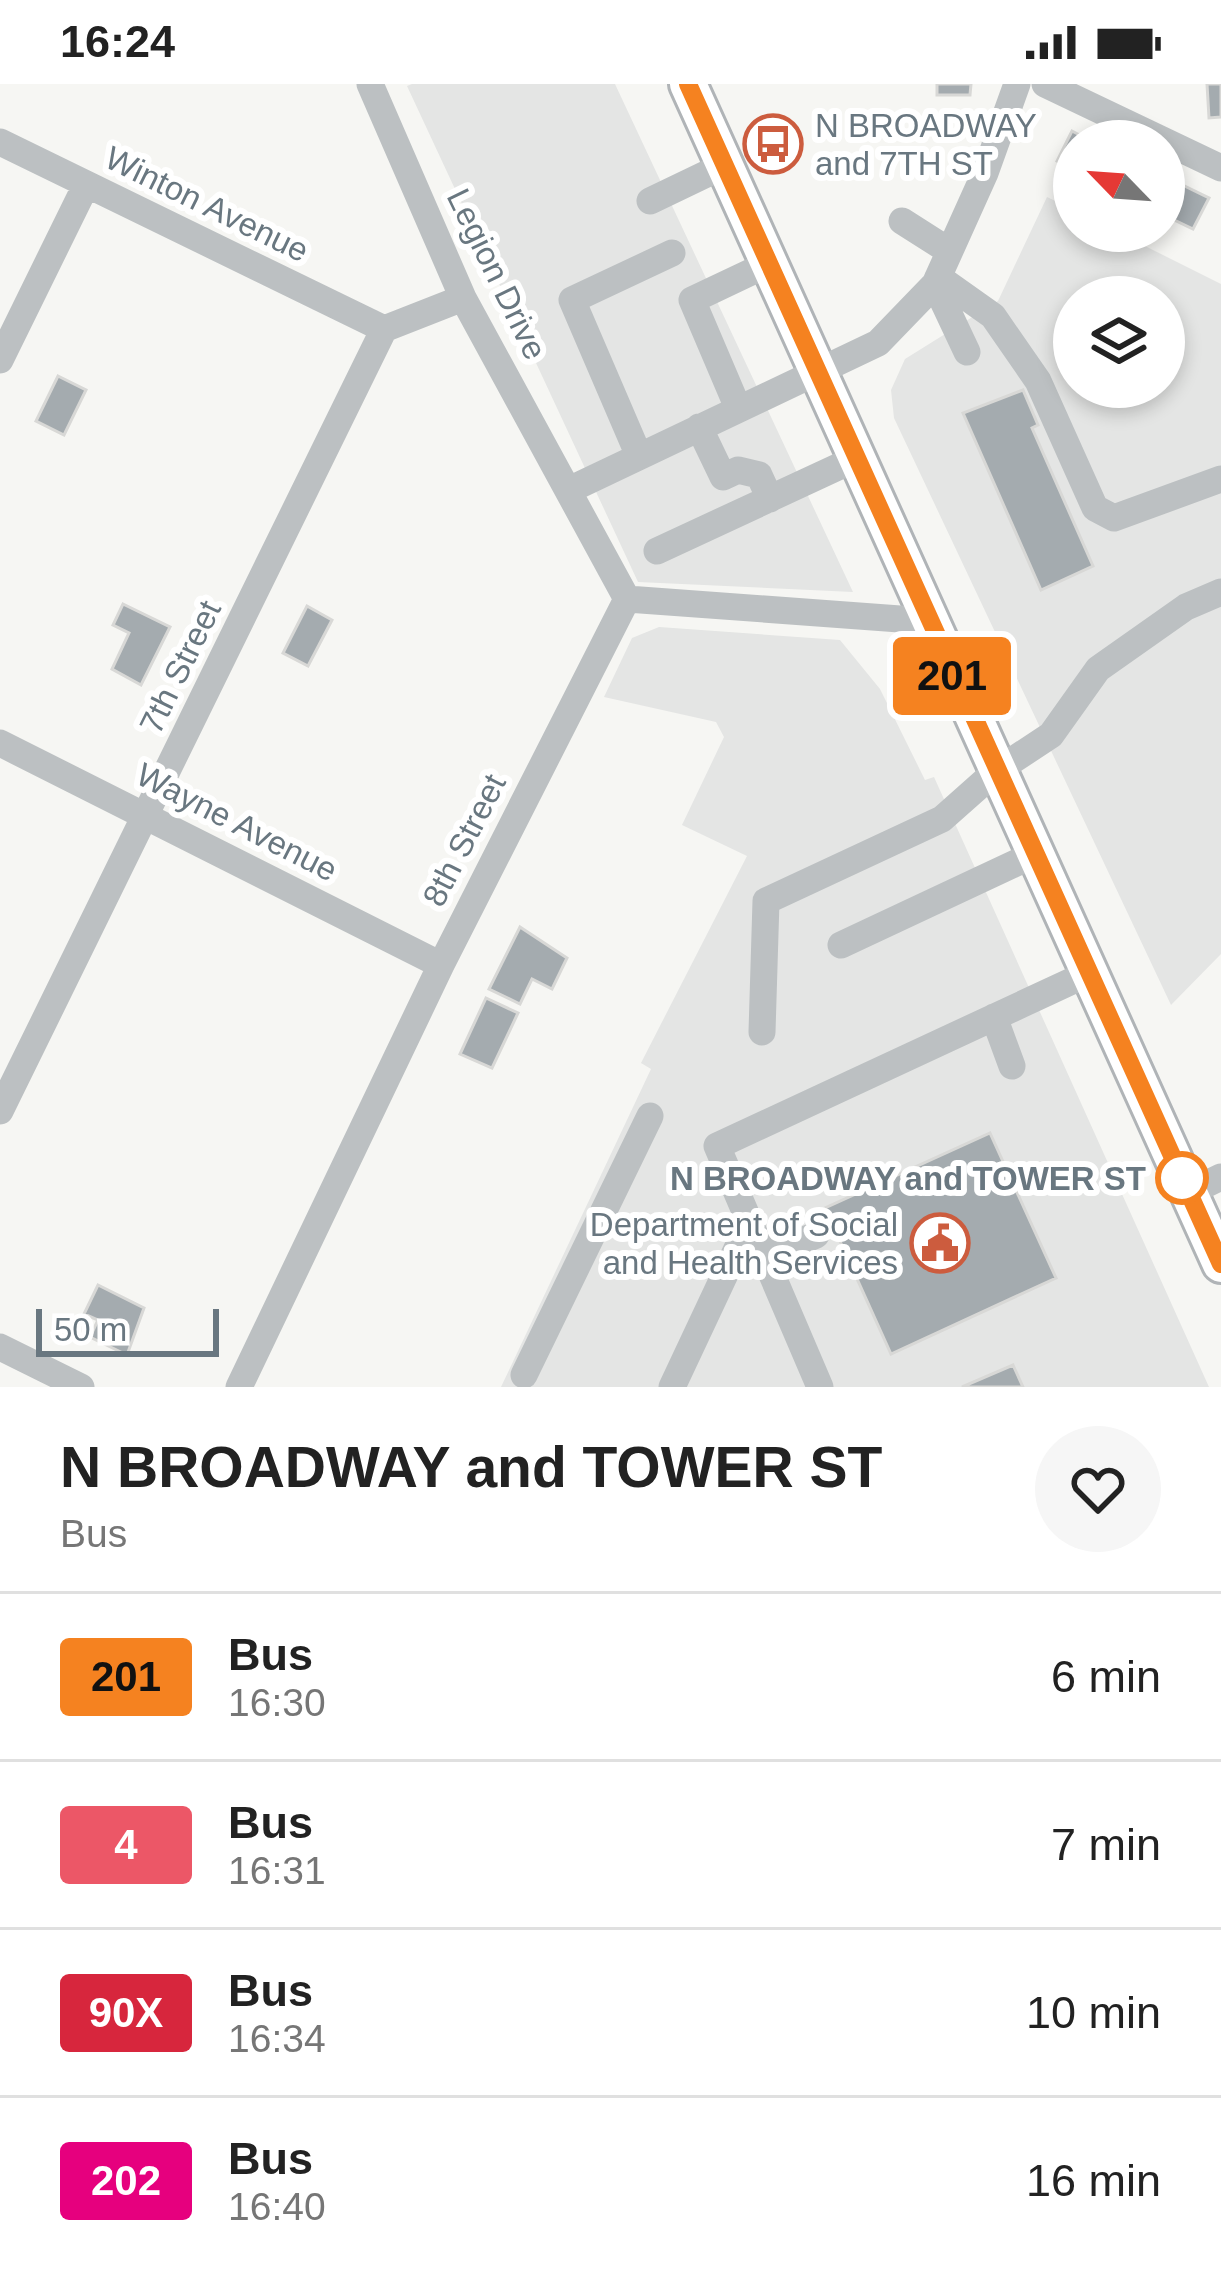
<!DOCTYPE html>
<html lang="en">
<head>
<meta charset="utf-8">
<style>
  body { margin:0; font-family:Arial,sans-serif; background:#f6f6f6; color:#222; height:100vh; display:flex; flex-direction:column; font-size:45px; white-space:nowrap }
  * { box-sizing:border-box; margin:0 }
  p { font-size:39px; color:#767676 }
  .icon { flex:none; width:66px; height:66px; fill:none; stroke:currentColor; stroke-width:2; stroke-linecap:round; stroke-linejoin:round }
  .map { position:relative; height:1303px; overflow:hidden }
  .panel { display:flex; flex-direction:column; background:#fff; flex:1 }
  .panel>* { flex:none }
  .badge { padding:0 24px; border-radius:9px; font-size:42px; line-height:78px }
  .needle { width:78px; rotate:295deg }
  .tools { position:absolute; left:1053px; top:36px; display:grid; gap:24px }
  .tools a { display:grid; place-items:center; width:132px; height:132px; border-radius:50%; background:#fff; box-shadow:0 6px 18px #0003; font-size:60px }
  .scale { position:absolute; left:36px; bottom:30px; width:183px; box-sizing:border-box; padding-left:12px; border:6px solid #697780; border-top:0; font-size:33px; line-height:42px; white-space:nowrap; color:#697780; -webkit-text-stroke:9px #fff; paint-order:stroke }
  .map>.badge { position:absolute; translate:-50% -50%; box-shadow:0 0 0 6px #fff }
  .round { display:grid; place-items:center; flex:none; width:126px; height:126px; border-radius:63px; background:#f6f6f6 }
  .head { display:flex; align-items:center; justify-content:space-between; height:204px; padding:0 60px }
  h1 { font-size:57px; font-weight:800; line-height:90px }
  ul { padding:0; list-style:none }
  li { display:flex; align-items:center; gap:36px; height:168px; padding:0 60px; border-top:3px solid #e0e0e0 }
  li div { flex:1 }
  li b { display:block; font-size:45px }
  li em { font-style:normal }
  li .badge { min-width:132px; font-weight:700; text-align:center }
  .status { display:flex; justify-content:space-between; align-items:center; height:84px; padding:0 60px; background:#fff; direction:ltr }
  .status svg { height:33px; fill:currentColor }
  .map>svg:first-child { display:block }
  .built { fill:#e4e5e4; fill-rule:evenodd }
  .building { fill:#a4abaf; stroke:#d8d8d6; stroke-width:3 }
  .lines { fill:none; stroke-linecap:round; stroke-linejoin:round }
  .major-casing { stroke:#b0b4b7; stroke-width:42 }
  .minor { stroke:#bcc0c2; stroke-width:27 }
  .major { stroke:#fff; stroke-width:36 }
  .line-casing { stroke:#fff; stroke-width:27 }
  .line { stroke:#f58220; stroke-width:18 }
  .stop-dot { fill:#fff; stroke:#f58220; stroke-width:6 }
  .labels { text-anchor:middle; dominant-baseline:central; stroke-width:12; stroke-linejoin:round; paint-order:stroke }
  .poi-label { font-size:33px; fill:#697780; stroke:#fff; text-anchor:start }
  .street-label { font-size:33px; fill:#697780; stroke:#fff }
  .stop-label { font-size:33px; font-weight:bold; fill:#697780; stroke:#fff; text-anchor:end }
</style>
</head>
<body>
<div class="status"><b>16:24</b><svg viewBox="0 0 49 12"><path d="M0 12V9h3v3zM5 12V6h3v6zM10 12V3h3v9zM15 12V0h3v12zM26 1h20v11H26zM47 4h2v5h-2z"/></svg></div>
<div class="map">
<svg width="1221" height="1303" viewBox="0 0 1221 1303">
  <rect width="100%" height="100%" fill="#f6f6f3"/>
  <path class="built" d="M 412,0 L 615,0 L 853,508 L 638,498 L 407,2 Z
    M 1047,113 L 1074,126 L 1074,147 L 1115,147 L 1221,200 L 1221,870 L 1171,921 L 894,334 L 891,306 L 905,275 L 998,217 ZM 1074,213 L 1164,213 L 1164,303 L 1074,303 Z
    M 659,543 L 840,556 L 880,605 L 925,696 L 934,693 L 1209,1303 L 501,1303 L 651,985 L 641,979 L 747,772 L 682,741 L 724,653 L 716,638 L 604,613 L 632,554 Z"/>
  <path class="building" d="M 937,0 L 971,0 L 970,11 L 937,11 Z
    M 1207,0 L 1221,0 L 1221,33 L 1209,34 Z
    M 1072,47 L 1091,57 L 1074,57 L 1074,86 L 1057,77 Z
    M 1164,92 L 1209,114 L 1193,145 L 1164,131 Z
    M 58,292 L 86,306 L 64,351 L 36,337 Z
    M 1023,306 L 1038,341 L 1032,344 L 1093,482 L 1041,506 L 963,329 Z
    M 123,520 L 170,543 L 141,601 L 112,585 L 129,549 L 113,541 Z
    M 307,522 L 332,536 L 308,582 L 283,569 Z
    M 520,843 L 567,874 L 552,905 L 532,895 L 520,920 L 489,905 Z
    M 486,914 L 518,929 L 492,984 L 460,970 Z
    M 990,1049 L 1056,1194 L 891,1270 L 825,1124 Z
    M 98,1201 L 144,1224 L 127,1271 L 90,1253 L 98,1236 L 84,1230 Z
    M 1013,1281 L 1023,1303 L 962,1303 Z"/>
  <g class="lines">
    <g class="major-casing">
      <path id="major" d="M 688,0 L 1221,1180"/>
    </g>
    <path class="minor" d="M 370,0 L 463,214 L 627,515
      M 1045,0 L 1221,84
      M 0,58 L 384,245
      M 650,117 L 725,81
      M 902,137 L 949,167
      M 938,193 L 993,232 L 1038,297 L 1095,424 L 1114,434 L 1221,395
      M 935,200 L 967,268
      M 0,276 L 86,101
      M 738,324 L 692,216 L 768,180
      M 699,343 L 723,393 L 738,386 L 759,391 L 770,415
      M 639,372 L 572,216 L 672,169
      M 569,406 L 878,259 L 935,200 L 985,89 L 1017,0
      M 657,467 L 855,375
      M 0,659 L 441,881
      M 841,861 L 1033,771
      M 994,933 L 1012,982
      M 762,948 L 766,817 L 942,735 L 995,688 L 1051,651 L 1098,585 L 1186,523 L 1221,508
      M 0,1027 L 384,245 L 463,214
      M 1188,1109 L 1221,1093
      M 765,1173 L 816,1151
      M 0,1263 L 81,1303
      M 524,1291 L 650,1032
      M 239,1303 L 441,881 L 627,515 L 927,537
      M 672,1303 L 750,1137
      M 820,1303 L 717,1062 L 1087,890"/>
    <use href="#major" class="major"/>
  </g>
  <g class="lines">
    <g class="line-casing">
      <path id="line" d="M 688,0 L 1221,1180"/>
    </g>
    <use href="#line" class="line"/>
  </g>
  <defs>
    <g id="bus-ring" transform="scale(3)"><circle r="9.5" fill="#fff" stroke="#cc5c3e" stroke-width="1.5"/><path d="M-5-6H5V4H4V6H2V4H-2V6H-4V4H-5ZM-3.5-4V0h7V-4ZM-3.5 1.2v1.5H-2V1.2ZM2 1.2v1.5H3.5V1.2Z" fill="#cc5c3e"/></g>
    <g id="civic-ring" transform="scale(3)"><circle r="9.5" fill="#fff" stroke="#cc5c3e" stroke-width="1.5"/><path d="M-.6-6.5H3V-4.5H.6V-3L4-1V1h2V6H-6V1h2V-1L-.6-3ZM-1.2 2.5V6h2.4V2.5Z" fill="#cc5c3e"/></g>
  </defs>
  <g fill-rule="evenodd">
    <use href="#bus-ring" x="773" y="60"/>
    <use href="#civic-ring" x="940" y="1159"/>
  </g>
  <circle class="stop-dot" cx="1182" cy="1094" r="24"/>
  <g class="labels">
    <g class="poi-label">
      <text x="815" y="41">N BROADWAY<tspan x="815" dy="38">and 7TH ST</tspan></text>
      <text x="898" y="1140" text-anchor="end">Department of Social<tspan x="898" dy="38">and Health Services</tspan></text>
    </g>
    <g class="street-label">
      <text transform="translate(207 120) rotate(26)">Winton Avenue</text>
      <text transform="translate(497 190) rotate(64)">Legion Drive</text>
      <text transform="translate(180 583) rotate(-64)">7th Street</text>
      <text transform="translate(237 738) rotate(27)">Wayne Avenue</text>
      <text transform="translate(464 756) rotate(-63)">8th Street</text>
    </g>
    <g class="stop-label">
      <text x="1146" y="1094">N BROADWAY and TOWER ST</text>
    </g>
  </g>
</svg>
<div class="tools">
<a><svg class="needle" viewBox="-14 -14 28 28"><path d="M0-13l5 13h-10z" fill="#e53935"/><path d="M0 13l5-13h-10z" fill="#767676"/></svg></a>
<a><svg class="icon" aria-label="layers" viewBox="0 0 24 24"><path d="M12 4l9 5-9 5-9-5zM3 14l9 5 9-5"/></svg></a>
</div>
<div class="scale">50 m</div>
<b class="badge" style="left:952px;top:592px;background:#f58220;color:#111">201</b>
</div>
<section class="panel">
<div class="head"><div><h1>N BROADWAY and TOWER ST</h1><p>Bus</p></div><a class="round"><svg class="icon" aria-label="heart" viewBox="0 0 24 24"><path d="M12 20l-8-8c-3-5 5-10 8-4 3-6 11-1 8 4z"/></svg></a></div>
<ul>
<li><span class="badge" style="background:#f58220;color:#111">201</span><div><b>Bus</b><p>16:30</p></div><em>6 min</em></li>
<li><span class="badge" style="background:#ec5767;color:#fff">4</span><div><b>Bus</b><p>16:31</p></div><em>7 min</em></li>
<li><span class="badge" style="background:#d7263d;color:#fff">90X</span><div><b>Bus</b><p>16:34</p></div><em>10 min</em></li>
<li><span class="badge" style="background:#e6007e;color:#fff">202</span><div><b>Bus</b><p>16:40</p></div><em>16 min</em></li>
</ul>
</section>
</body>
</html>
